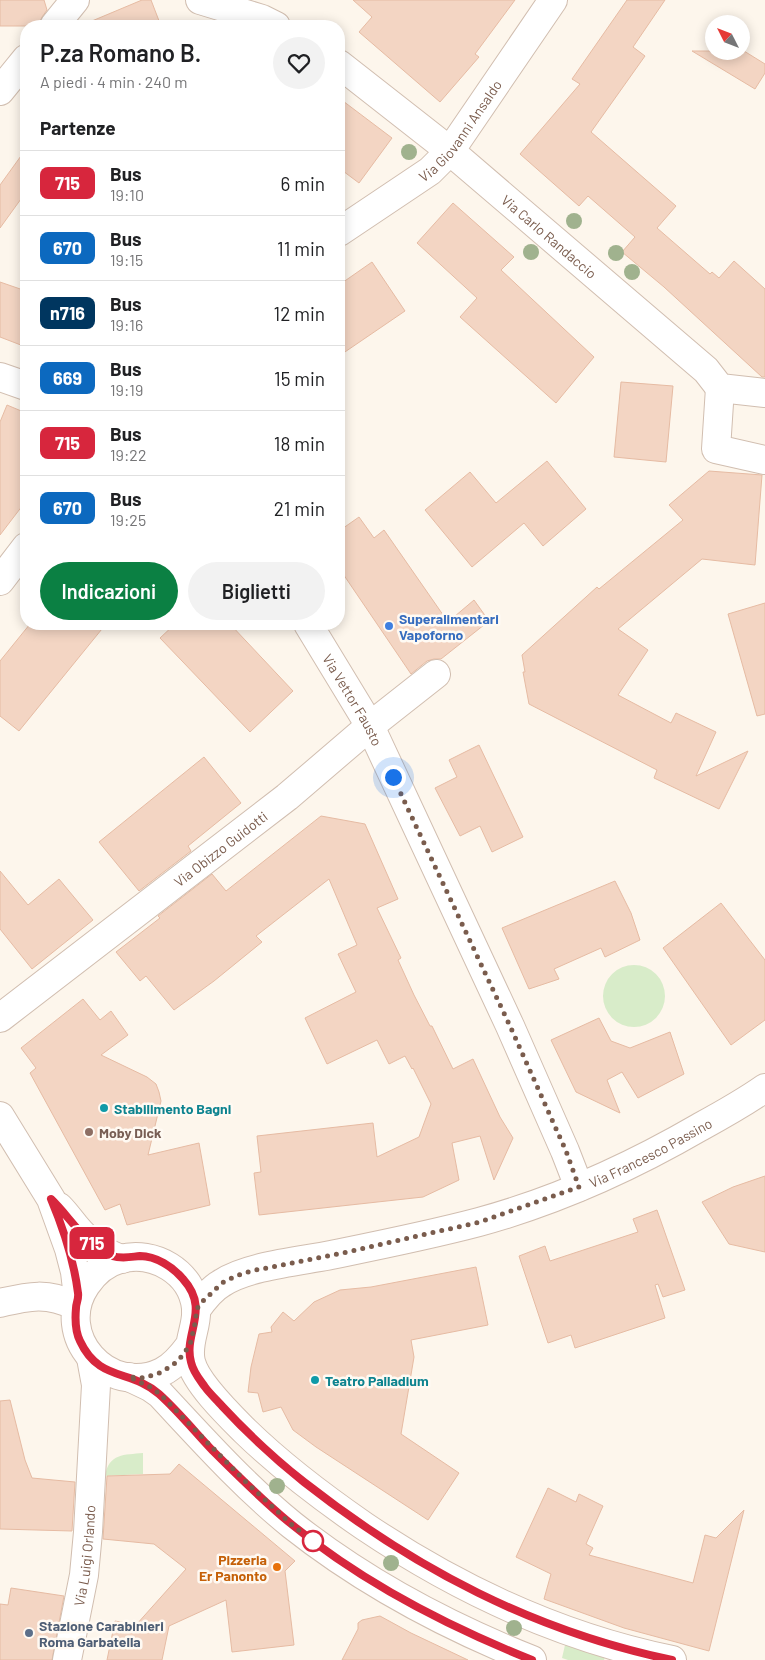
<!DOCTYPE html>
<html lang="it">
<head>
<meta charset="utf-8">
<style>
  body { margin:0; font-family:Barlow,sans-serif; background:#f2f2f2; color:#202124; height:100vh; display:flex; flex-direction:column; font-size:19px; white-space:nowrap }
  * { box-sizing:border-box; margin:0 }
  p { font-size:16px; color:#757577 }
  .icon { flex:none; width:28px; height:28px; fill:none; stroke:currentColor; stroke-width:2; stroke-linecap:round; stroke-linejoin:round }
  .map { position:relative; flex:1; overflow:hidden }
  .details { position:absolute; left:20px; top:20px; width:325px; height:610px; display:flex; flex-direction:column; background:#fff; border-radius:20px; box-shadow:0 2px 12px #0003 }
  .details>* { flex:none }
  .badge { padding:0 10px; border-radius:8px; font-size:18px; line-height:32px }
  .needle { width:32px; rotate:312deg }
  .controls { position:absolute; left:705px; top:15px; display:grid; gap:10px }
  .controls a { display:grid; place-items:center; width:45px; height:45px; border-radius:50%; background:#fff; box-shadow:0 2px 12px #0003; font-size:25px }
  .you { position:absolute; width:25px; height:25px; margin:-12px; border:4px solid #fff; border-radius:50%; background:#1a73e8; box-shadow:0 0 0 8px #1a73e833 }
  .map>.badge { position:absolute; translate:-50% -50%; box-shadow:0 0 0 2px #fff }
  h2 { padding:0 20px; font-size:19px; line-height:45px }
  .round { display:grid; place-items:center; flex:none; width:52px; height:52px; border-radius:26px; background:#f2f2f2 }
  .overview { display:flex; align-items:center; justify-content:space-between; height:85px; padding:0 20px }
  h1 { font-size:24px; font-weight:600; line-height:38px }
  .cta { display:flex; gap:10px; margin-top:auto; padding:10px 20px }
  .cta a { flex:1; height:58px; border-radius:30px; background:#0b8043; color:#fff; font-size:20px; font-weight:600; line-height:58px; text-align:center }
  .cta a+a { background:#f2f2f2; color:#202124 }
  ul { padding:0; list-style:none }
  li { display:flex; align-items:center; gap:15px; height:65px; padding:0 20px; border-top:1px solid #e0e0e0 }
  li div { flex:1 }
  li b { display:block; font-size:19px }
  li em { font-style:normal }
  li .badge { min-width:55px; font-weight:700; text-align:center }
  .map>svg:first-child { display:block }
  .green { fill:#d8ecc9 }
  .building { fill:#f3d5c3; stroke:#e6bba3 }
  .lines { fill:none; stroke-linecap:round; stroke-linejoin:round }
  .minor-casing { stroke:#d1beb0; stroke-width:30 }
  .minor { stroke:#fff; stroke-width:28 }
  .tree { fill:#a0b28e }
  .line-casing { stroke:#fff; stroke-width:11 }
  .line { stroke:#d7263d; stroke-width:8 }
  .walk { stroke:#7a5c4d; stroke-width:5; stroke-dasharray:0 9 }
  .shop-dot { fill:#3f7fe0; stroke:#fffaf3; stroke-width:2 }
  .culture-dot { fill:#0f9aa8; stroke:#fffaf3; stroke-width:2 }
  .education-dot { fill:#8d6e63; stroke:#fffaf3; stroke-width:2 }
  .stop-dot { fill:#fff; stroke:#d7263d; stroke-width:2.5 }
  .food-dot { fill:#e8710a; stroke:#fffaf3; stroke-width:2 }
  .service-dot { fill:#5c6f8a; stroke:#fffaf3; stroke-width:2 }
  .labels { text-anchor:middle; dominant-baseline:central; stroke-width:5; stroke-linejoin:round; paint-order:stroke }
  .street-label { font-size:14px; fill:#7a5c4d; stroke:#fffaf3 }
  .shop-label { font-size:14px; font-weight:bold; fill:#366cbe; stroke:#fffaf3; text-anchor:start }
  .culture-label { font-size:14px; font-weight:bold; fill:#0d838f; stroke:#fffaf3; text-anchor:start }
  .education-label { font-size:14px; font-weight:bold; fill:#785e54; stroke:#fffaf3; text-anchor:start }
  .food-label { font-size:14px; font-weight:bold; fill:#c56008; stroke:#fffaf3; text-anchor:end }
  .service-label { font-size:14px; font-weight:bold; fill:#4e5e75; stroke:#fffaf3; text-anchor:start }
</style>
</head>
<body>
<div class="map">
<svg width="765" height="1660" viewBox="0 0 765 1660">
  <rect width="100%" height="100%" fill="#fdf6ec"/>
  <path class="green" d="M603 996a31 31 0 1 1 62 0a31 31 0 1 1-62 0Z
    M 143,1453 L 143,1474 L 105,1476 C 109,1453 124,1455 143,1453 Z
    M 565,1645 L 605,1657 L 604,1660 L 568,1660 L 562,1658 Z"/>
  <path class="building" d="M 0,0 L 44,0 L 47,10 L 42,17 L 39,26 L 0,26 Z
    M 142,0 L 151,0 L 161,26 L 80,26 Z
    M 353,0 L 515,0 L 475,54 L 479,57 L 440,102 L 359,32 L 372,17 Z
    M 627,0 L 665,0 L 633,47 L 645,56 L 591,132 L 676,206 L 657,228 L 710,274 L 712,272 L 719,278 L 734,261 L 765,289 L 765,377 L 762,377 L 664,287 L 622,252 L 635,237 L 588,196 L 579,206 L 520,154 L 580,84 L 572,79 Z
    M 692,51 L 744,51 L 765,64 L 765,73 L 755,89 Z
    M 339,98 L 392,138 L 359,183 L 339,168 Z
    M 26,149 L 26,192 L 0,228 L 0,185 Z
    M 453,203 L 514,257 L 501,270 L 594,357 L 556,403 L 460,317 L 477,298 L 417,243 Z
    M 372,262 L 405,311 L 339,356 L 339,285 Z
    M 0,282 L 26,291 L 26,347 L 0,337 Z
    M 621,382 L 673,386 L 666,462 L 614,457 Z
    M 7,405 L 26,413 L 26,501 L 0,535 L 0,422 Z
    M 547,461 L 586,509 L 543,546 L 524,523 L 472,567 L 425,510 L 470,472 L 496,503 Z
    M 709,471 L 762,475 L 755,565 L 702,559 L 618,629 L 648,650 L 618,695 L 671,723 L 676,713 L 716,732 L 696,776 L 748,751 L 719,809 L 654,778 L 657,770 L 529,704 L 523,672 L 525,672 L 522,655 L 597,587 L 599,589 L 683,520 L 669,505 Z
    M 359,517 L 374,538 L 384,530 L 448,622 L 474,600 L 489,621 L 441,659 L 434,659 L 427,661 L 411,674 L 339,568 L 339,531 Z
    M 765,603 L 765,714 L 757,716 L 728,614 Z
    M 30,624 L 106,624 L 19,731 L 0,716 L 0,661 Z
    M 175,624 L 230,624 L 293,691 L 250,732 L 160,638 Z
    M 479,745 L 523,837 L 492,852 L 480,826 L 460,836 L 435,788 L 457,777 L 449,760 Z
    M 204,757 L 241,803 L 188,846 L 191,851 L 139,891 L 99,842 Z
    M 321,816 L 365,824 L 398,899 L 377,908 L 401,958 L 398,960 L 414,995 L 430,1026 L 432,1026 L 453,1069 L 473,1059 L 500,1117 L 513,1138 L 494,1180 L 480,1136 L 452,1143 L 459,1180 L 423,1197 L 259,1215 L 254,1173 L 261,1172 L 257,1136 L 373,1123 L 377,1157 L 419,1137 L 431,1104 L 413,1068 L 412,1069 L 405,1056 L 389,1064 L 377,1040 L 327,1064 L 305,1018 L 356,992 L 338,954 L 357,945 L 329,879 L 256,936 L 262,942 L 214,981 L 174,1010 L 146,976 L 140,981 L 116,952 L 160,918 L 158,916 L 212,874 L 226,891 Z
    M 0,871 L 28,905 L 59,879 L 93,920 L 32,969 L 0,929 Z
    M 615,881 L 631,913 L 640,940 L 605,957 L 601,948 L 554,969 L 559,979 L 529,989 L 502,928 Z
    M 721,903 L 765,960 L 765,1020 L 731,1045 L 663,948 Z
    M 83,999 L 100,1020 L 111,1011 L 128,1035 L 101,1055 L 147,1077 L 156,1084 L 159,1092 L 161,1101 L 148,1155 L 199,1143 L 210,1205 L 127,1225 L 120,1204 L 105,1210 L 30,1073 L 36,1068 L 21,1048 Z
    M 599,1018 L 611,1041 L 630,1048 L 670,1032 L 684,1074 L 638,1098 L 622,1072 L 607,1080 L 620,1113 L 576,1092 L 551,1040 Z
    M 765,1176 L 765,1252 L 729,1244 L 702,1202 L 733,1187 Z
    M 657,1210 L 685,1290 L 663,1297 L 658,1284 L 655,1285 L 665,1318 L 575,1348 L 571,1335 L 548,1343 L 519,1256 L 545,1246 L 550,1261 L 638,1232 L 633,1219 Z
    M 476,1267 L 488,1325 L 411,1340 L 414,1357 L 401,1434 L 459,1473 L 428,1520 L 316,1447 L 293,1430 L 281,1407 L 263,1412 L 258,1393 L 248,1392 L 251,1367 L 259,1334 L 272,1332 L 271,1327 L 283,1312 L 294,1321 L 314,1302 L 340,1290 L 371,1287 Z
    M 10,1400 L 25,1460 L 32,1478 L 75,1482 L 72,1531 L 0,1529 L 0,1401 Z
    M 179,1464 L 295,1561 L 285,1571 L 294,1645 L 232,1652 L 226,1600 L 169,1626 L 162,1660 L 107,1660 L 115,1621 L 136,1625 L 186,1569 L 154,1544 L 103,1539 L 107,1476 L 170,1474 Z
    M 548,1488 L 576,1502 L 579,1494 L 603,1506 L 586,1544 L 593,1548 L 589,1555 L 693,1583 L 705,1535 L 716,1538 L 744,1510 L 709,1651 L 624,1628 L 544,1599 L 551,1574 L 516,1557 Z
    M 11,1588 L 64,1596 L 52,1660 L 0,1660 L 0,1604 L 8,1605 Z
    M 380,1616 L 411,1633 L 468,1660 L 342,1660 L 358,1629 L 358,1623 L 362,1620 Z"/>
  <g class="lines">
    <g class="minor-casing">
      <g id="minor">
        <path d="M 200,0 L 262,19 L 276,26"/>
        <path d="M 54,26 L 75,0"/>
        <path id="s1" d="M 339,64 L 450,151 L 706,370 L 720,388 L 765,393"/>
        <path d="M 0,91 L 26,59"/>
        <path id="s2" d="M 339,232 L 430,171 L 450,151 L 553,0"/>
        <path d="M 0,377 L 26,386"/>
        <path d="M 720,388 L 716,449 L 765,460"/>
        <path d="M 0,581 L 26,547"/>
        <path id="s3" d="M 308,624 L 370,726 L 510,1026 L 565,1151 L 579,1187"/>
        <path id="s4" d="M 0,1018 L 287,797 L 370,726 L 436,674"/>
        <path d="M 0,1116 L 51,1199 L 69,1249 L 75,1272 L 78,1297"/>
        <path d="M 59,1207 C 65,1213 70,1220 75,1226 C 87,1241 103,1253 122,1259"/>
        <path d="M 0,1303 C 29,1296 48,1292 75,1306"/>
        <path id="s5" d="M 196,1310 C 203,1300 211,1289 222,1283 C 247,1266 301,1261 331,1255 C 380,1245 430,1235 479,1222 C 556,1201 631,1167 700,1127 C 722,1115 745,1102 765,1088"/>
        <path d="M 190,1345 C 182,1356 174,1366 162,1372 C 108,1398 52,1335 86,1285 C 94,1273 105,1263 120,1259 C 154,1250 192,1272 196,1308 C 198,1326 186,1343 191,1362 C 196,1383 229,1415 245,1431 C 281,1466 322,1497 364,1526 C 459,1590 559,1637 672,1660"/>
        <path d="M 129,1377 L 150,1387 L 160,1394 C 202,1439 244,1486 292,1525 C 364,1582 447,1626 532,1660"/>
        <path id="s6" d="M 67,1660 L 84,1575 L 88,1532 L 96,1385 L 91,1358"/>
      </g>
    </g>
    <use href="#minor" class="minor"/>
  </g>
  <g class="tree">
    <circle cx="409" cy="152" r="8"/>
    <circle cx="574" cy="221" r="8"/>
    <circle cx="531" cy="252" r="8"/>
    <circle cx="616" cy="253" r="8"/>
    <circle cx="632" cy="272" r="8"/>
    <circle cx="277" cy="1486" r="8"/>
    <circle cx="391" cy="1563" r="8"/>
    <circle cx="514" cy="1628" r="8"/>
  </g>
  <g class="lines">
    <g class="line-casing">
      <path id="line" d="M 532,1660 C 447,1626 361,1582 290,1523 C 263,1501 238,1476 213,1451 C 195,1432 178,1411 159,1394 C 131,1369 99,1382 80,1341 C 75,1331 75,1319 76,1308 C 76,1303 79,1299 78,1293 C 74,1261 64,1230 51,1199 C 70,1217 86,1246 112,1256 C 122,1259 130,1257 140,1256 C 156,1256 173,1267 183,1279 C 211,1310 183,1333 191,1362 C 193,1372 200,1380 205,1387 C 210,1394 217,1400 222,1406 C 248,1434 275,1459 304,1482 C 415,1569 534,1631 672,1660"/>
    </g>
    <use href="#line" class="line"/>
    <path class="walk" d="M 313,1541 L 291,1524 L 246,1482 L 160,1394 L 150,1387 L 129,1377 L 144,1378 L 162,1372 L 178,1361 L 190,1345 L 196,1319 L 196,1310 L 202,1302 L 222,1283 L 236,1276 L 251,1271 L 338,1254 L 480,1222 L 579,1187 L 566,1151 L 510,1026 L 393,777"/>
  </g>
  <circle class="shop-dot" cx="389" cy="626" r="5"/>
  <g class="culture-dot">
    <circle cx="104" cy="1108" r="5"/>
    <circle cx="315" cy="1380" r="5"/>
  </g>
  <circle class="education-dot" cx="89" cy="1132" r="5"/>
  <circle class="stop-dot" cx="313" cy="1541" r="10"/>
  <circle class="food-dot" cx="277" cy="1567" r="5"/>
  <circle class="service-dot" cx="29" cy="1633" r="5"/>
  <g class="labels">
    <g class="street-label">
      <text stroke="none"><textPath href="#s2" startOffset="160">Via Giovanni Ansaldo</textPath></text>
      <text stroke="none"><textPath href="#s1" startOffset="272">Via Carlo Randaccio</textPath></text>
      <text stroke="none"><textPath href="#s3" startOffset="88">Via Vettor Fausto</textPath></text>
      <text stroke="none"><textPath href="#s4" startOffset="278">Via Obizzo Guidotti</textPath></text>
      <text stroke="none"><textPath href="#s5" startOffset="488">Via Francesco Passino</textPath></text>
      <text stroke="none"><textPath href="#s6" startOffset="106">Via Luigi Orlando</textPath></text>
    </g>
    <g class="shop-label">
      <text x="399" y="618">Superalimentari<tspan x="399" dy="16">Vapoforno</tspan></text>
    </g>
    <g class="culture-label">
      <text x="114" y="1108">Stabilimento Bagni</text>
      <text x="325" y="1380">Teatro Palladium</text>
    </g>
    <g class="education-label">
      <text x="99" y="1132">Moby Dick</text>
    </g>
    <g class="food-label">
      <text x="267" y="1559">Pizzeria<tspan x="267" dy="16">Er Panonto</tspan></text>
    </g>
    <g class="service-label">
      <text x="39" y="1625">Stazione Carabinieri<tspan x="39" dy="16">Roma Garbatella</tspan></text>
    </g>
  </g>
</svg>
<div class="controls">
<a><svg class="needle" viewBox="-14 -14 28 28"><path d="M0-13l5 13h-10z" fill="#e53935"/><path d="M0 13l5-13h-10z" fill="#757577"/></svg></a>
</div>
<div class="you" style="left:393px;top:777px"></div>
<b class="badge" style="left:92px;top:1243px;background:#d7263d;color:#fff">715</b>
<section class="details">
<div class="overview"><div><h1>P.za Romano B.</h1><p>A piedi · 4 min · 240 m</p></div><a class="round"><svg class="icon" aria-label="heart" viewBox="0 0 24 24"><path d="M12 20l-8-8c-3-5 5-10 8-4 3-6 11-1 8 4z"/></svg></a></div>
<h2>Partenze</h2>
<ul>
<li><span class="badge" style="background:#d7263d;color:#fff">715</span><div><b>Bus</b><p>19:10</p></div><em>6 min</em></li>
<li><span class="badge" style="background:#0c69bf;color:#fff">670</span><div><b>Bus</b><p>19:15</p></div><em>11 min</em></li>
<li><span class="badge" style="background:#00365f;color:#fff">n716</span><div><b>Bus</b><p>19:16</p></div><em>12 min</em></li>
<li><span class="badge" style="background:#0c69bf;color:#fff">669</span><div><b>Bus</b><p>19:19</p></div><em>15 min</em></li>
<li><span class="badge" style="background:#d7263d;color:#fff">715</span><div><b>Bus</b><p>19:22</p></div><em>18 min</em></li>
<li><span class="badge" style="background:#0c69bf;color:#fff">670</span><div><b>Bus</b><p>19:25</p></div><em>21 min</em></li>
</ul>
<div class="cta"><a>Indicazioni</a><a>Biglietti</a></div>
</section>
</div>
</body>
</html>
